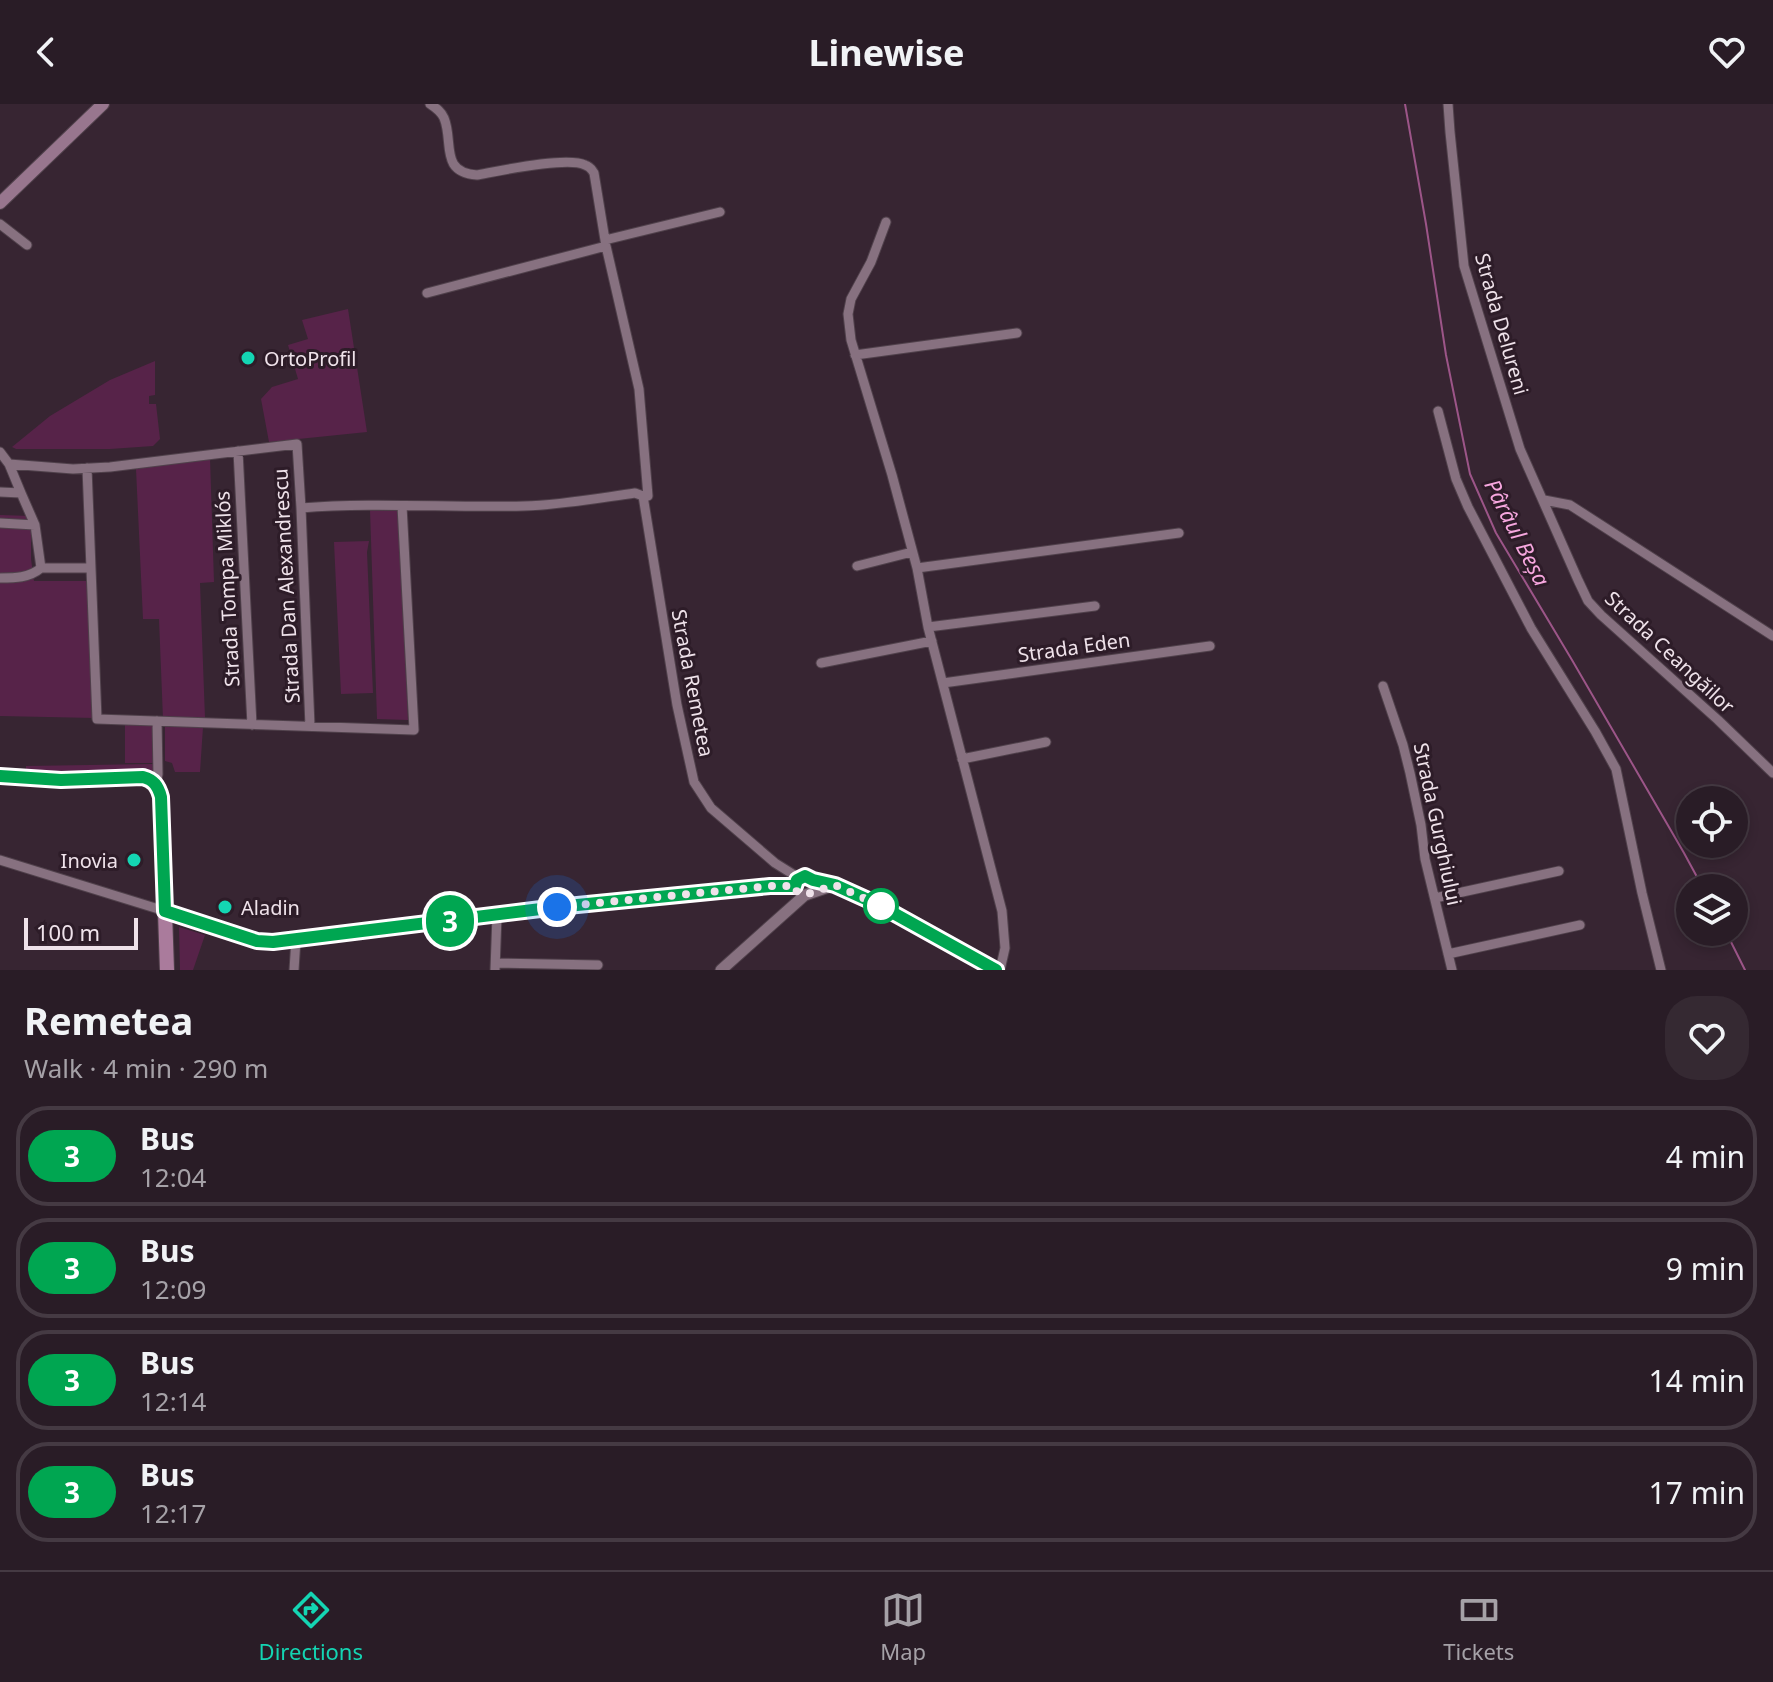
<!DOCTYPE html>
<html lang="en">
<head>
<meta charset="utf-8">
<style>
  body { margin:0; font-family:"Noto Sans",sans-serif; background:#352932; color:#f1f3f6; height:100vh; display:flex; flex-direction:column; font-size:30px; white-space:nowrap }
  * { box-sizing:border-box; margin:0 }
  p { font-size:26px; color:#a5a1a7 }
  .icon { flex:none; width:44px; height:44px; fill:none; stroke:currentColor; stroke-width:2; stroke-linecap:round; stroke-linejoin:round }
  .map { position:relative; height:866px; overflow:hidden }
  .drawer { display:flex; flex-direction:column; background:#291c26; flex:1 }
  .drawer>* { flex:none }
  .badge { padding:0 16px; border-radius:26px; font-size:28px; line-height:52px }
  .tools { position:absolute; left:1676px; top:682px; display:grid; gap:16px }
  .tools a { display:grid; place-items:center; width:72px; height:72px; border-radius:50%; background:#291c26; box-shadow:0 4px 12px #0003,0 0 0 2px #453a43; font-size:40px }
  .scale { position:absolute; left:24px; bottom:20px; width:114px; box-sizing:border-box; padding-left:8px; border:4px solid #efe2ea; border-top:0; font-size:22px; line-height:28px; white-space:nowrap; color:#efe2ea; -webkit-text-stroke:6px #2d1c28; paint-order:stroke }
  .you { position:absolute; width:40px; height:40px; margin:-20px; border:6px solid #fff; border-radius:50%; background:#1a73e8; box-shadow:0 0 0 12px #1a73e833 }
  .map>.badge { position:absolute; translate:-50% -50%; box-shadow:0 0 0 4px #fff }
  .round { display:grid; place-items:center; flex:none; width:84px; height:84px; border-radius:32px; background:#352932 }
  .overview { display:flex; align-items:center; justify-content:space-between; height:136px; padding:0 24px }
  h1 { font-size:38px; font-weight:700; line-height:60px }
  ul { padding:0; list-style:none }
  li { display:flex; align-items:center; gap:24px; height:100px; margin:0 16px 12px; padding:0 8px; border:4px solid #453a43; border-radius:32px }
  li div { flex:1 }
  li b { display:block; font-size:30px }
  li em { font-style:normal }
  li .badge { min-width:88px; font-weight:700; text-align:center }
  header { display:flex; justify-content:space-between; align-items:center; height:104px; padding:0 24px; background:#291c26; font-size:36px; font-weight:700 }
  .tab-bar { display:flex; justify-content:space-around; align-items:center; height:112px; border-top:2px solid #453a43; background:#291c26; font-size:22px; color:#a5a1a7 }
  .tab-bar a { display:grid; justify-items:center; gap:4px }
  .tab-bar .active { color:#14d5b3 }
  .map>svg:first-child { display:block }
  .green { fill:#572349 }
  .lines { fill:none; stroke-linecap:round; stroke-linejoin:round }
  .stream { stroke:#9c5588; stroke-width:2 }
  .minor-casing { stroke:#50414b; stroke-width:11 }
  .tertiary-casing { stroke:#50414b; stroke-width:13 }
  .secondary-casing { stroke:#50414b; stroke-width:14 }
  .primary-casing { stroke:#50414b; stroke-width:16 }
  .minor { stroke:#877180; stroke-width:9 }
  .tertiary { stroke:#877180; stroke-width:11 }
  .secondary { stroke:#98768e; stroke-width:12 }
  .primary { stroke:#aa7b9c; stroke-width:14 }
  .line-casing { stroke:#fff; stroke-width:18 }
  .line { stroke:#00a651; stroke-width:12 }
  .walk { stroke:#efe2ea; stroke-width:8; stroke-dasharray:0 14.4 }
  .poi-dot { fill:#14d5b3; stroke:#2d1c28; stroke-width:3 }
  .stop-dot { fill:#fff; stroke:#00a651; stroke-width:4 }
  .labels { text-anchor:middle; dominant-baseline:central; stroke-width:6; stroke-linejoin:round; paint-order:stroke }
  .street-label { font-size:20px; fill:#efe2ea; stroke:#2d1c28 }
  .poi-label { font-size:20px; fill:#efe2ea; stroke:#2d1c28; text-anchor:start }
  .water-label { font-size:22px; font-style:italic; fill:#f7a7df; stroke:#2d1c28 }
</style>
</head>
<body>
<header><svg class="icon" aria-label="back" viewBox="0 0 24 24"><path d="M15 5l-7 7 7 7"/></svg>Linewise<svg class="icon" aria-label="heart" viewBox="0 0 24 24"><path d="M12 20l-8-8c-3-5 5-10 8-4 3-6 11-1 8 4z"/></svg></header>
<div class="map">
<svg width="1773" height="866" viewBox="0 0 1773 866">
  <rect width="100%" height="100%" fill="#372532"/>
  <path class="green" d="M 348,205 L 367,328 L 269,338 L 261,295 L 272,283 L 298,275 L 288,241 L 308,235 L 302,216 Z
    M 155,257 L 155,291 L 149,292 L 149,300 L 156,300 L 160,335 L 153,342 L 110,345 L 16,345 L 12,343 L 50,312 L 110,276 Z
    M 210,354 L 214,478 L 200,479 L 205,614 L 163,615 L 159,515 L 143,515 L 136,365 Z
    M 370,406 L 398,407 L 408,616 L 377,615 Z
    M 0,411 L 31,412 L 31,455 L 34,477 L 89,477 L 95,614 L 0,612 Z
    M 369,437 L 367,448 L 373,589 L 341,590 L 334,438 Z
    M 125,619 L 154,620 L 154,659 L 125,659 Z
    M 165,621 L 203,623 L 200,668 L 175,668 L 172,659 L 165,657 Z
    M 153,660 L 154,669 L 26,671 L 26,662 Z
    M 179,823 L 205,831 L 193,866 L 180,866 Z"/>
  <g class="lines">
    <path class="stream" d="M 1405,0 L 1426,120 L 1446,251 L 1470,370 L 1496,429 L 1572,556 L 1684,749 L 1703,784
      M 1726,828 L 1745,866"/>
    <g class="minor-casing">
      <path id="minor" d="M 430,0 C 436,4 441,7 444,14 C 454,38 439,68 477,71 C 499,67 567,52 585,61 C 591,63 591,65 594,69 L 606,142 L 639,285 L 648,392 L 643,392
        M 1448,0 L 1450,28 L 1464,162 L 1520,345 L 1578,476 L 1588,497 L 1601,511 L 1718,616 L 1773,669
        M 886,118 L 871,158 L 851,195 L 848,210 L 851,236 L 892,371 L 917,464 L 928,523 L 1002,807 L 1005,844 L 1000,866
        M 0,120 L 27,141
        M 605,136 L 720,108
        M 427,189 L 606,142
        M 855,251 L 1017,229
        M 1438,307 L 1456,375 L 1468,403 L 1531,524 L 1595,627 L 1616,665 L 1642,789 L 1661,866
        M 238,347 L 252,621
        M 0,348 L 9,360 L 21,389 L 0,388
        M 9,360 L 73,365 L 110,363 L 297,340 L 301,404 L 310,622
        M 87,364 L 97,615 L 414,626 L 402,402
        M 643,392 L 677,601 L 694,678 L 711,704 L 775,759 L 799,774
        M 1544,396 L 1570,401 L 1773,532
        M 301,404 C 376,398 450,404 524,402 C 561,401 599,394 635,389 L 643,392
        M 0,419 L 35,421
        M 857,462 L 912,448
        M 41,464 L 91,464
        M 917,464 L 1179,429
        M 0,474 C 15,474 29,474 41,464 L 35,421 L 21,389
        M 928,523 L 1095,502
        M 821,559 L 932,537
        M 943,579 L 1210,542
        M 1383,582 L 1403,641 L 1410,669 L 1421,721 L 1425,755 L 1452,866
        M 962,655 L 1046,638
        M 156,680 L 158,670 L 157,617
        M 0,756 L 165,807
        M 1435,794 L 1559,767
        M 1448,850 L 1580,821
        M 496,859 L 598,861
        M 294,866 L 296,835
        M 495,866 L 497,811"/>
    </g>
    <g class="tertiary-casing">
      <path id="tertiary" d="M 795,782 L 797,776 L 805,772 L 813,776 L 835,781 L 877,800 L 996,866
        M 165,807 L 257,837 L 273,838 L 557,803 L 772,782 L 795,782
        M 721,866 L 805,791 L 834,781"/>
    </g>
    <g class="secondary-casing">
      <path id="secondary" d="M 0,99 L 103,0"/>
    </g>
    <g class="primary-casing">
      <path id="primary" d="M 0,672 L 61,676 L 143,673 L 156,680 L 159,685 L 161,693 L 167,866"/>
    </g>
    <use href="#minor" class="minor"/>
    <use href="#tertiary" class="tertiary"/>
    <use href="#secondary" class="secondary"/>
    <use href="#primary" class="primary"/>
  </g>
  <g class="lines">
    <g class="line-casing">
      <path id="line" d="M 0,672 L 61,676 L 143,673 C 154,676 158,682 161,693 L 165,807 L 257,837 L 273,838 L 557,803 L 770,782 L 795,782 L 797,776 L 805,772 L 813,776 L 835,781 L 877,800 L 996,866"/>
    </g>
    <use href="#line" class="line"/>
    <path class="walk" d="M 557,803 L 770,782 L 795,782 L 796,787 L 805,791 L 835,781 L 881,802"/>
  </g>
  <g class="poi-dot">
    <circle cx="248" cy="254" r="8"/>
    <circle cx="134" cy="756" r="8"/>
    <circle cx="225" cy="803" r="8"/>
  </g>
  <circle class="stop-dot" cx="881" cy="802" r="16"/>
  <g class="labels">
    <g class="street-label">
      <text transform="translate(1502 220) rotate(74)">Strada Delureni</text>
      <text transform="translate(286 482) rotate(-93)">Strada Dan Alexandrescu</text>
      <text transform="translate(227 485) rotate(-93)">Strada Tompa Miklós</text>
      <text transform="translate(1074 543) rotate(-8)">Strada Eden</text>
      <text transform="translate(1670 548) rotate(43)">Strada Ceangăilor</text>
      <text transform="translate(693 579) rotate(79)">Strada Remetea</text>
      <text transform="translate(1438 720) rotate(78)">Strada Gurghiului</text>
    </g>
    <g class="poi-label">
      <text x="264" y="254">OrtoProfil</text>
      <text x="118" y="756" text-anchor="end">Inovia</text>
      <text x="241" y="803">Aladin</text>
    </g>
    <g class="water-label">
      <text transform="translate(1518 428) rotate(63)">Pârâul Beșa</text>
    </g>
  </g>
</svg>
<div class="tools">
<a><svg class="icon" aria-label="locate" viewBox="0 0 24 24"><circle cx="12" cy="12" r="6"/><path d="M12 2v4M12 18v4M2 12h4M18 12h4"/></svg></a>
<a><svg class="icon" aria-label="layers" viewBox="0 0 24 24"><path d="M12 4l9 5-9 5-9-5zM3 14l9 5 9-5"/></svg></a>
</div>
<div class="scale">100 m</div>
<div class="you" style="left:557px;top:803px"></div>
<b class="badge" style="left:450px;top:817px;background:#00a651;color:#fff">3</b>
</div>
<section class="drawer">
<div class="overview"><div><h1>Remetea</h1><p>Walk · 4 min · 290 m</p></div><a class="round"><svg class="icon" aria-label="heart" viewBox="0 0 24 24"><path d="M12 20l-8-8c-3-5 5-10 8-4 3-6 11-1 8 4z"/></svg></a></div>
<ul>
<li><span class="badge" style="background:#00a651;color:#fff">3</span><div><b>Bus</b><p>12:04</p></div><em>4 min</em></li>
<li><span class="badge" style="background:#00a651;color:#fff">3</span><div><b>Bus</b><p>12:09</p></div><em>9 min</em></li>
<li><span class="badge" style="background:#00a651;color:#fff">3</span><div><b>Bus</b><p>12:14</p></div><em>14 min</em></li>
<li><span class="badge" style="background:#00a651;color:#fff">3</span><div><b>Bus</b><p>12:17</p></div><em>17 min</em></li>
</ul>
</section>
<nav class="tab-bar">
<a class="active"><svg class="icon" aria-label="directions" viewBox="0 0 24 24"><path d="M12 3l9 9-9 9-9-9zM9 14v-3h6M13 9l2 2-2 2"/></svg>Directions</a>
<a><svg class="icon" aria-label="map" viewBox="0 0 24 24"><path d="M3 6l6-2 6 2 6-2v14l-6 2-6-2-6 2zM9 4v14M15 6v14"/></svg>Map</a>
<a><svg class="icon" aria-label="tickets" viewBox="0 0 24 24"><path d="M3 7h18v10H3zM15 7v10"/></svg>Tickets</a>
</nav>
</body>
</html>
